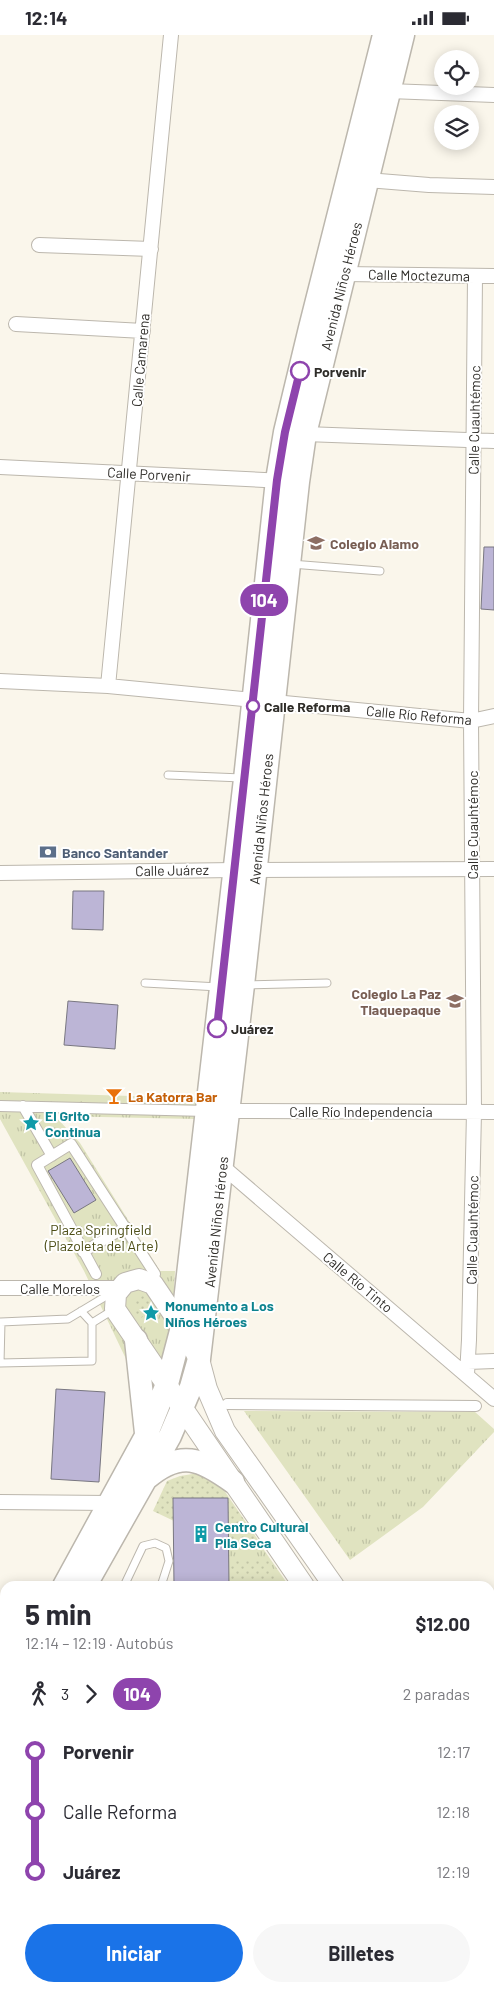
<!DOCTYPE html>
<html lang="es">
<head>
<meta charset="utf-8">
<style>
  body { margin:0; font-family:Barlow,sans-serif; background:#f7f7f7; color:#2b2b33; height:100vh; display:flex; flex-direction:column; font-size:19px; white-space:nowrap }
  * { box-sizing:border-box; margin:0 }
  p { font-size:16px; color:#7c7c81 }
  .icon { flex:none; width:28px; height:28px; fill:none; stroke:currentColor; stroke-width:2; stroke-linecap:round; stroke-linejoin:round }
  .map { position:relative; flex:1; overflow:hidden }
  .side { position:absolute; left:0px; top:1546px; width:495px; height:411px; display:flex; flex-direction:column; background:#fff; border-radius:15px 15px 0 0; box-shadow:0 2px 12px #0003 }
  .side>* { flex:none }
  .badge { padding:0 10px; border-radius:16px; font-size:18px; line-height:32px }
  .tools { position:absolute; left:434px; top:15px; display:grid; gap:10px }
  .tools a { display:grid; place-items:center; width:45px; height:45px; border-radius:50%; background:#fff; box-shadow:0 2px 12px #0003; font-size:25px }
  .map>.badge { position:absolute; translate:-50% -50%; box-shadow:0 0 0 2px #fff }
  .legs { display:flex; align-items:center; gap:8px; height:55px; padding:0 25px; font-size:16px }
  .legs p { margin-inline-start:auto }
  .headline { display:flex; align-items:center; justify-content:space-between; height:85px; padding:0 25px }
  h1 { font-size:28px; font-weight:700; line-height:38px }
  .cta { display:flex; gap:10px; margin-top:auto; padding:10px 25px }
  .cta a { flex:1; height:58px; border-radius:30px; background:#1a73e8; color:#fff; font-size:20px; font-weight:700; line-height:58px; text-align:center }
  .cta a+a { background:#f7f7f7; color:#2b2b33 }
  ul { padding:0 25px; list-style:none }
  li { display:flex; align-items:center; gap:18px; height:60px; font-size:19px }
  li i { display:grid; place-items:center; width:8px; height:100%; margin:0 6px; background:currentColor }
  li i::after { content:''; width:12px; height:12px; margin:-6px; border:4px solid; border-radius:50%; background:#fff }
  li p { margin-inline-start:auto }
  li:first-child i { background:linear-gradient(#0000 50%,currentColor 0) }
  li:last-child i { background:linear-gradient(currentColor 50%,#0000 0) }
  .status { display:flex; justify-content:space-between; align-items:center; height:35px; padding:0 25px; background:#fff; direction:ltr }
  .status svg { height:14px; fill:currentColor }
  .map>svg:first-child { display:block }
  .grass { fill:url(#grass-tufts) }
  .garden { fill:url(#garden-dots) }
  .building { fill:#bcb5d6; stroke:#797781 }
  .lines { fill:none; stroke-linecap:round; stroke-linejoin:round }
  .service-casing { stroke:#bcb7ad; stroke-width:9 }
  .pedestrian-casing { stroke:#bcb7ad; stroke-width:12 }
  .minor-casing { stroke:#bcb7ad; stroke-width:16 }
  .secondary-casing { stroke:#bcb7ad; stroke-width:22 }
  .primary-casing { stroke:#bcb7ad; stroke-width:25 }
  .service { stroke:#fff; stroke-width:7 }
  .pedestrian { stroke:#fff; stroke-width:10 }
  .minor { stroke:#fff; stroke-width:14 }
  .secondary { stroke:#fff; stroke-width:20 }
  .primary { stroke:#fff; stroke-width:22 }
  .line-1-casing { stroke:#fff; stroke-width:11 }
  .line-1 { stroke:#8e44ad; stroke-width:8 }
  .stop-1-dot { fill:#fff; stroke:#8e44ad; stroke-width:2.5 }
  .labels { text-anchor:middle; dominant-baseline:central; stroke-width:4; stroke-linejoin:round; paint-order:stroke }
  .street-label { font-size:14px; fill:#2f2d29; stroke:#fff }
  .stop-label { font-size:14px; font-weight:bold; fill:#2f2d29; stroke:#fff; text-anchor:start }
  .education-label { font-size:14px; font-weight:bold; fill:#785e54; stroke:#fff; text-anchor:start }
  .service-label { font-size:14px; font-weight:bold; fill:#4e5e75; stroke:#fff; text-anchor:start }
  .food-label { font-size:14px; font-weight:bold; fill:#c56008; stroke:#fff; text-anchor:start }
  .culture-label { font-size:14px; font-weight:bold; fill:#0d838f; stroke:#fff; text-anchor:start }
  .park-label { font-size:14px; fill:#4d4e16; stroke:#fff }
</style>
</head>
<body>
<div class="status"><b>12:14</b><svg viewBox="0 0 49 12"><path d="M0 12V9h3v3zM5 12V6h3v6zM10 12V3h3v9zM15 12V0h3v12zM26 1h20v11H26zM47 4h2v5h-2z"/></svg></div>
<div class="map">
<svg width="494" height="1957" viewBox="0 0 494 1957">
  <defs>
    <pattern id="grass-tufts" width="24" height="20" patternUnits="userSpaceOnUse" patternTransform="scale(1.25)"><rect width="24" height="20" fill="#e0e3c0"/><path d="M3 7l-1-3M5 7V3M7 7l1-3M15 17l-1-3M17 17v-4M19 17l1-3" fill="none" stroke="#c0c3a5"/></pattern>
    <pattern id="garden-dots" width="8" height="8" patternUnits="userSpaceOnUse" patternTransform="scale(1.25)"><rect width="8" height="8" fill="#e0e3c0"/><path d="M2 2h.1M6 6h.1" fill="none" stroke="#c0c3a5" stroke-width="1.8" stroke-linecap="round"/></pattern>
  </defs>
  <rect width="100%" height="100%" fill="#faf6eb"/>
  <path class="grass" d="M 0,1057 L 197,1063 L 194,1084 L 55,1081 L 80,1108 L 160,1236 L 175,1236 L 171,1302 L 164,1321 L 146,1328 L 126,1324 L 84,1236 L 0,1084 Z
    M 244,1376 L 475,1377 L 494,1394 L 494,1397 L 423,1472 L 350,1525 Z
    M 228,1463 L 289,1551 L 228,1551 Z"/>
  <path class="garden" d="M 149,1259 L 163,1268 L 138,1285 C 131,1273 134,1262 149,1259 Z
    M 199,1438 L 219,1448 L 263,1512 L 228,1512 L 228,1463 L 174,1463 L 174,1486 L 153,1476 L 167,1446 L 180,1441 Z
    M 228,1525 L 271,1525 L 269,1534 L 275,1543 L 283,1546 L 278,1551 L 229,1551 Z"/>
  <path class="building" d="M 484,512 L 494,512 L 494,575 L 481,574 Z
    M 73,856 L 104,856 L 103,895 L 72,894 Z
    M 68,966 L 118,970 L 115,1014 L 64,1010 Z
    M 70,1123 L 96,1165 L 74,1178 L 48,1136 Z
    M 56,1354 L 105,1357 L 99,1447 L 51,1444 Z
    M 173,1463 L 228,1463 L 229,1551 L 174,1551 Z"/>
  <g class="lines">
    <g class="service-casing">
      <path id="service" d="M 291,529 L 380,536
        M 168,740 L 242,743
        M 145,948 L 219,952
        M 247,950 L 327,948
        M 81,1276 L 92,1288 L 92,1326 L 0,1328 L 1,1287 L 68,1284 L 113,1257
        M 92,1288 L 113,1275
        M 124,1551 L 143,1511 L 155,1508 L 166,1513 L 169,1526 L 161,1551"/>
    </g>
    <g class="pedestrian-casing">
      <path id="pedestrian" d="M 0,1071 L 207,1076
        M 23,1071 L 52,1121
        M 83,1217 L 126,1192
        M 96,1239 L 37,1130 L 71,1109 L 155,1239
        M 227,1369 L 476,1371"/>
    </g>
    <g class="minor-casing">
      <path id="minor" d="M 389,56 L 494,60
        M 367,145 L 429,150 L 494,152
        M 39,210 L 151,214
        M 344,239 L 494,241
        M 16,289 L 143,296
        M 305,399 L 494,406
        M 0,432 L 285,446
        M 0,646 L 108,651 L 471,686 L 494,681
        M 108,651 L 171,0
        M 0,838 L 235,835 L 494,834
        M 228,1076 L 494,1077
        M 222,1131 L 494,1364
        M 0,1253 L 119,1253
        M 468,1327 L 494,1326
        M 467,1339 L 469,1305 L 474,1077 L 471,686 L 475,241
        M 0,1467 L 109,1468
        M 490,1598 L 494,1595
        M 0,1923 L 5,1923
        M 490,1946 L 494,1946"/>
    </g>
    <g class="secondary-casing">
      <path id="secondary" d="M 304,1551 L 115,1274 L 116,1259 L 125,1248 L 139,1244 L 153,1249 L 182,1292 L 199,1324 L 207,1354 L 225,1396 L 334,1551
        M 490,1774 L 494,1780
        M 490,1815 L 494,1821"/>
    </g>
    <g class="primary-casing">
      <path id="primary" d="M 136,1305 L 146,1398
        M 147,1443 C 181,1414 201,1424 233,1447
        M 64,1551 L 146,1401 L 167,1349 L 182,1292 L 245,744 L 277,445 L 285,397 L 310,293 L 384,0
        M 85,1551 L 170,1401 L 191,1352 L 199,1324 L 243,950 L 298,447 L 305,399 L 403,0
        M 0,1671 L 5,1662
        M 0,1706 L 5,1697"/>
    </g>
    <use href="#service" class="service"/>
    <use href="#pedestrian" class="pedestrian"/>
    <use href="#minor" class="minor"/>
    <use href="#secondary" class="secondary"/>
    <use href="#primary" class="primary"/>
  </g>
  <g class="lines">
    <g class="line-1-casing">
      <path id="line-1" d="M 217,993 L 277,445 L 285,397 L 300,336"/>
    </g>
    <use href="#line-1" class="line-1"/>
  </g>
  <defs>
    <g id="university-bare" transform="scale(1.35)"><path d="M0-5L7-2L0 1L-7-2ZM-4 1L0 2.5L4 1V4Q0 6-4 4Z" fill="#8d6e63" stroke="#fff" stroke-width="2.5" paint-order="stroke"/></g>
    <g id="bank-bare" transform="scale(1.35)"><path d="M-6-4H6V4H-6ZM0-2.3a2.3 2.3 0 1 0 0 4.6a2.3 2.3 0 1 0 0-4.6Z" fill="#5c6f8a" stroke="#fff" stroke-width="2.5" paint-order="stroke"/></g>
    <g id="school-bare" transform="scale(1.35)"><path d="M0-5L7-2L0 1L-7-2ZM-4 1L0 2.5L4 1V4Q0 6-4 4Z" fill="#8d6e63" stroke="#fff" stroke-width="2.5" paint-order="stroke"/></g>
    <g id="bar-bare" transform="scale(1.35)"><path d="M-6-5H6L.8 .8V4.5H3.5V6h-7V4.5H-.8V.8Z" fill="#e8710a" stroke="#fff" stroke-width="2.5" paint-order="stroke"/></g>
    <g id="sight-bare" transform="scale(1.35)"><path d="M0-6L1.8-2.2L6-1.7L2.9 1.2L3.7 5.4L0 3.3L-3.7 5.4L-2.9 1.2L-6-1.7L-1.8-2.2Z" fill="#0f9aa8" stroke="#fff" stroke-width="2.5" paint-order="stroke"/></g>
    <g id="building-bare" transform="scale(1.35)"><path d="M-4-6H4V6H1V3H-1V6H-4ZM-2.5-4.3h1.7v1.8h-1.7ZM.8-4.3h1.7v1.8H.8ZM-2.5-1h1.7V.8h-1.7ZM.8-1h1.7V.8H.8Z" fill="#0f9aa8" stroke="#fff" stroke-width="2.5" paint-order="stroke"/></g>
  </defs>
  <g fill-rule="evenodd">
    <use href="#university-bare" x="316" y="508"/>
    <use href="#bank-bare" x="48" y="817"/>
    <use href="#school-bare" x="455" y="966"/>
    <use href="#bar-bare" x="114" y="1061"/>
    <use href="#sight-bare" x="31" y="1088"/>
    <use href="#sight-bare" x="151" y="1278"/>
    <use href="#building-bare" x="201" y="1499"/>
  </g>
  <g class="stop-1-dot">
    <circle cx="300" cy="336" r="9"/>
    <circle cx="253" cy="671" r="6"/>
    <circle cx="217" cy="993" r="9"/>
  </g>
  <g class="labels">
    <g class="street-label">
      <text transform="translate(419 240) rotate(1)">Calle Moctezuma</text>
      <text transform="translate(341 251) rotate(-76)">Avenida Niños Héroes</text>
      <text transform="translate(140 325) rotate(-85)">Calle Camarena</text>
      <text transform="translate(474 385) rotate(-89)">Calle Cuauhtémoc</text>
      <text transform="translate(149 439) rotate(3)">Calle Porvenir</text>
      <text transform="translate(419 680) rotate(5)">Calle Río Reforma</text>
      <text transform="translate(261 784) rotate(-84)">Avenida Niños Héroes</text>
      <text transform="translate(472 790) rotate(-90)">Calle Cuauhtémoc</text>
      <text transform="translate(172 835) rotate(-1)">Calle Juárez</text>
      <text x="361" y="1076">Calle Río Independencia</text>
      <text transform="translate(216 1187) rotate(-84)">Avenida Niños Héroes</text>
      <text transform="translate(472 1195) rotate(-89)">Calle Cuauhtémoc</text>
      <text transform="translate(358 1247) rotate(40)">Calle Río Tinto</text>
      <text x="60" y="1253">Calle Morelos</text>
    </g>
    <g class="stop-label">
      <text x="314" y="336">Porvenir</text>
      <text x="264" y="671">Calle Reforma</text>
      <text x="231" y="993">Juárez</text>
    </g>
    <g class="education-label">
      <text x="330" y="508">Colegio Alamo</text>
      <text x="441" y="958" text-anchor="end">Colegio La Paz<tspan x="441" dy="16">Tlaquepaque</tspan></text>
    </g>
    <g class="service-label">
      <text x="62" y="817">Banco Santander</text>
    </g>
    <g class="food-label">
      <text x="128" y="1061">La Katorra Bar</text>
    </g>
    <g class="culture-label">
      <text x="45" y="1080">El Grito<tspan x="45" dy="16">Continua</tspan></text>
      <text x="165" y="1270">Monumento a Los<tspan x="165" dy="16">Niños Héroes</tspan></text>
      <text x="215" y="1491">Centro Cultural<tspan x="215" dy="16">Pila Seca</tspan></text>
    </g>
    <g class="park-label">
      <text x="101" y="1194">Plaza Springfield<tspan x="101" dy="16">(Plazoleta del Arte)</tspan></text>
    </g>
  </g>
</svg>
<div class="tools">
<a><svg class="icon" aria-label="locate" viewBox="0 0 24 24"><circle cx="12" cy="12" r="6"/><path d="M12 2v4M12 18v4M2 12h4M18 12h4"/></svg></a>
<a><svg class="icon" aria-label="layers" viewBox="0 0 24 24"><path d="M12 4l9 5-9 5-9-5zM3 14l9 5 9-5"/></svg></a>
</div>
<b class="badge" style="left:264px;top:565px;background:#8e44ad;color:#fff">104</b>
<section class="side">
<div class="headline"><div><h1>5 min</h1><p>12:14 – 12:19 · Autobús</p></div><b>$12.00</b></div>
<div class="legs"><svg class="icon" aria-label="walk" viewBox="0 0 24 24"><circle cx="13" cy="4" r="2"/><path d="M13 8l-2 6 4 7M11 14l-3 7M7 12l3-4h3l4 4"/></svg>3<svg class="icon" aria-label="forward" viewBox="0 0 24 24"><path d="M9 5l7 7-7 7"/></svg><b class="badge" style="background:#8e44ad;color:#fff">104</b><p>2 paradas</p></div>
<ul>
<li><i style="color:#8e44ad"></i><b>Porvenir</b><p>12:17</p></li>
<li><i style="color:#8e44ad"></i><span>Calle Reforma</span><p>12:18</p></li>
<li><i style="color:#8e44ad"></i><b>Juárez</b><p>12:19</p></li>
</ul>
<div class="cta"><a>Iniciar</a><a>Billetes</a></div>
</section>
</div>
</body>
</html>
